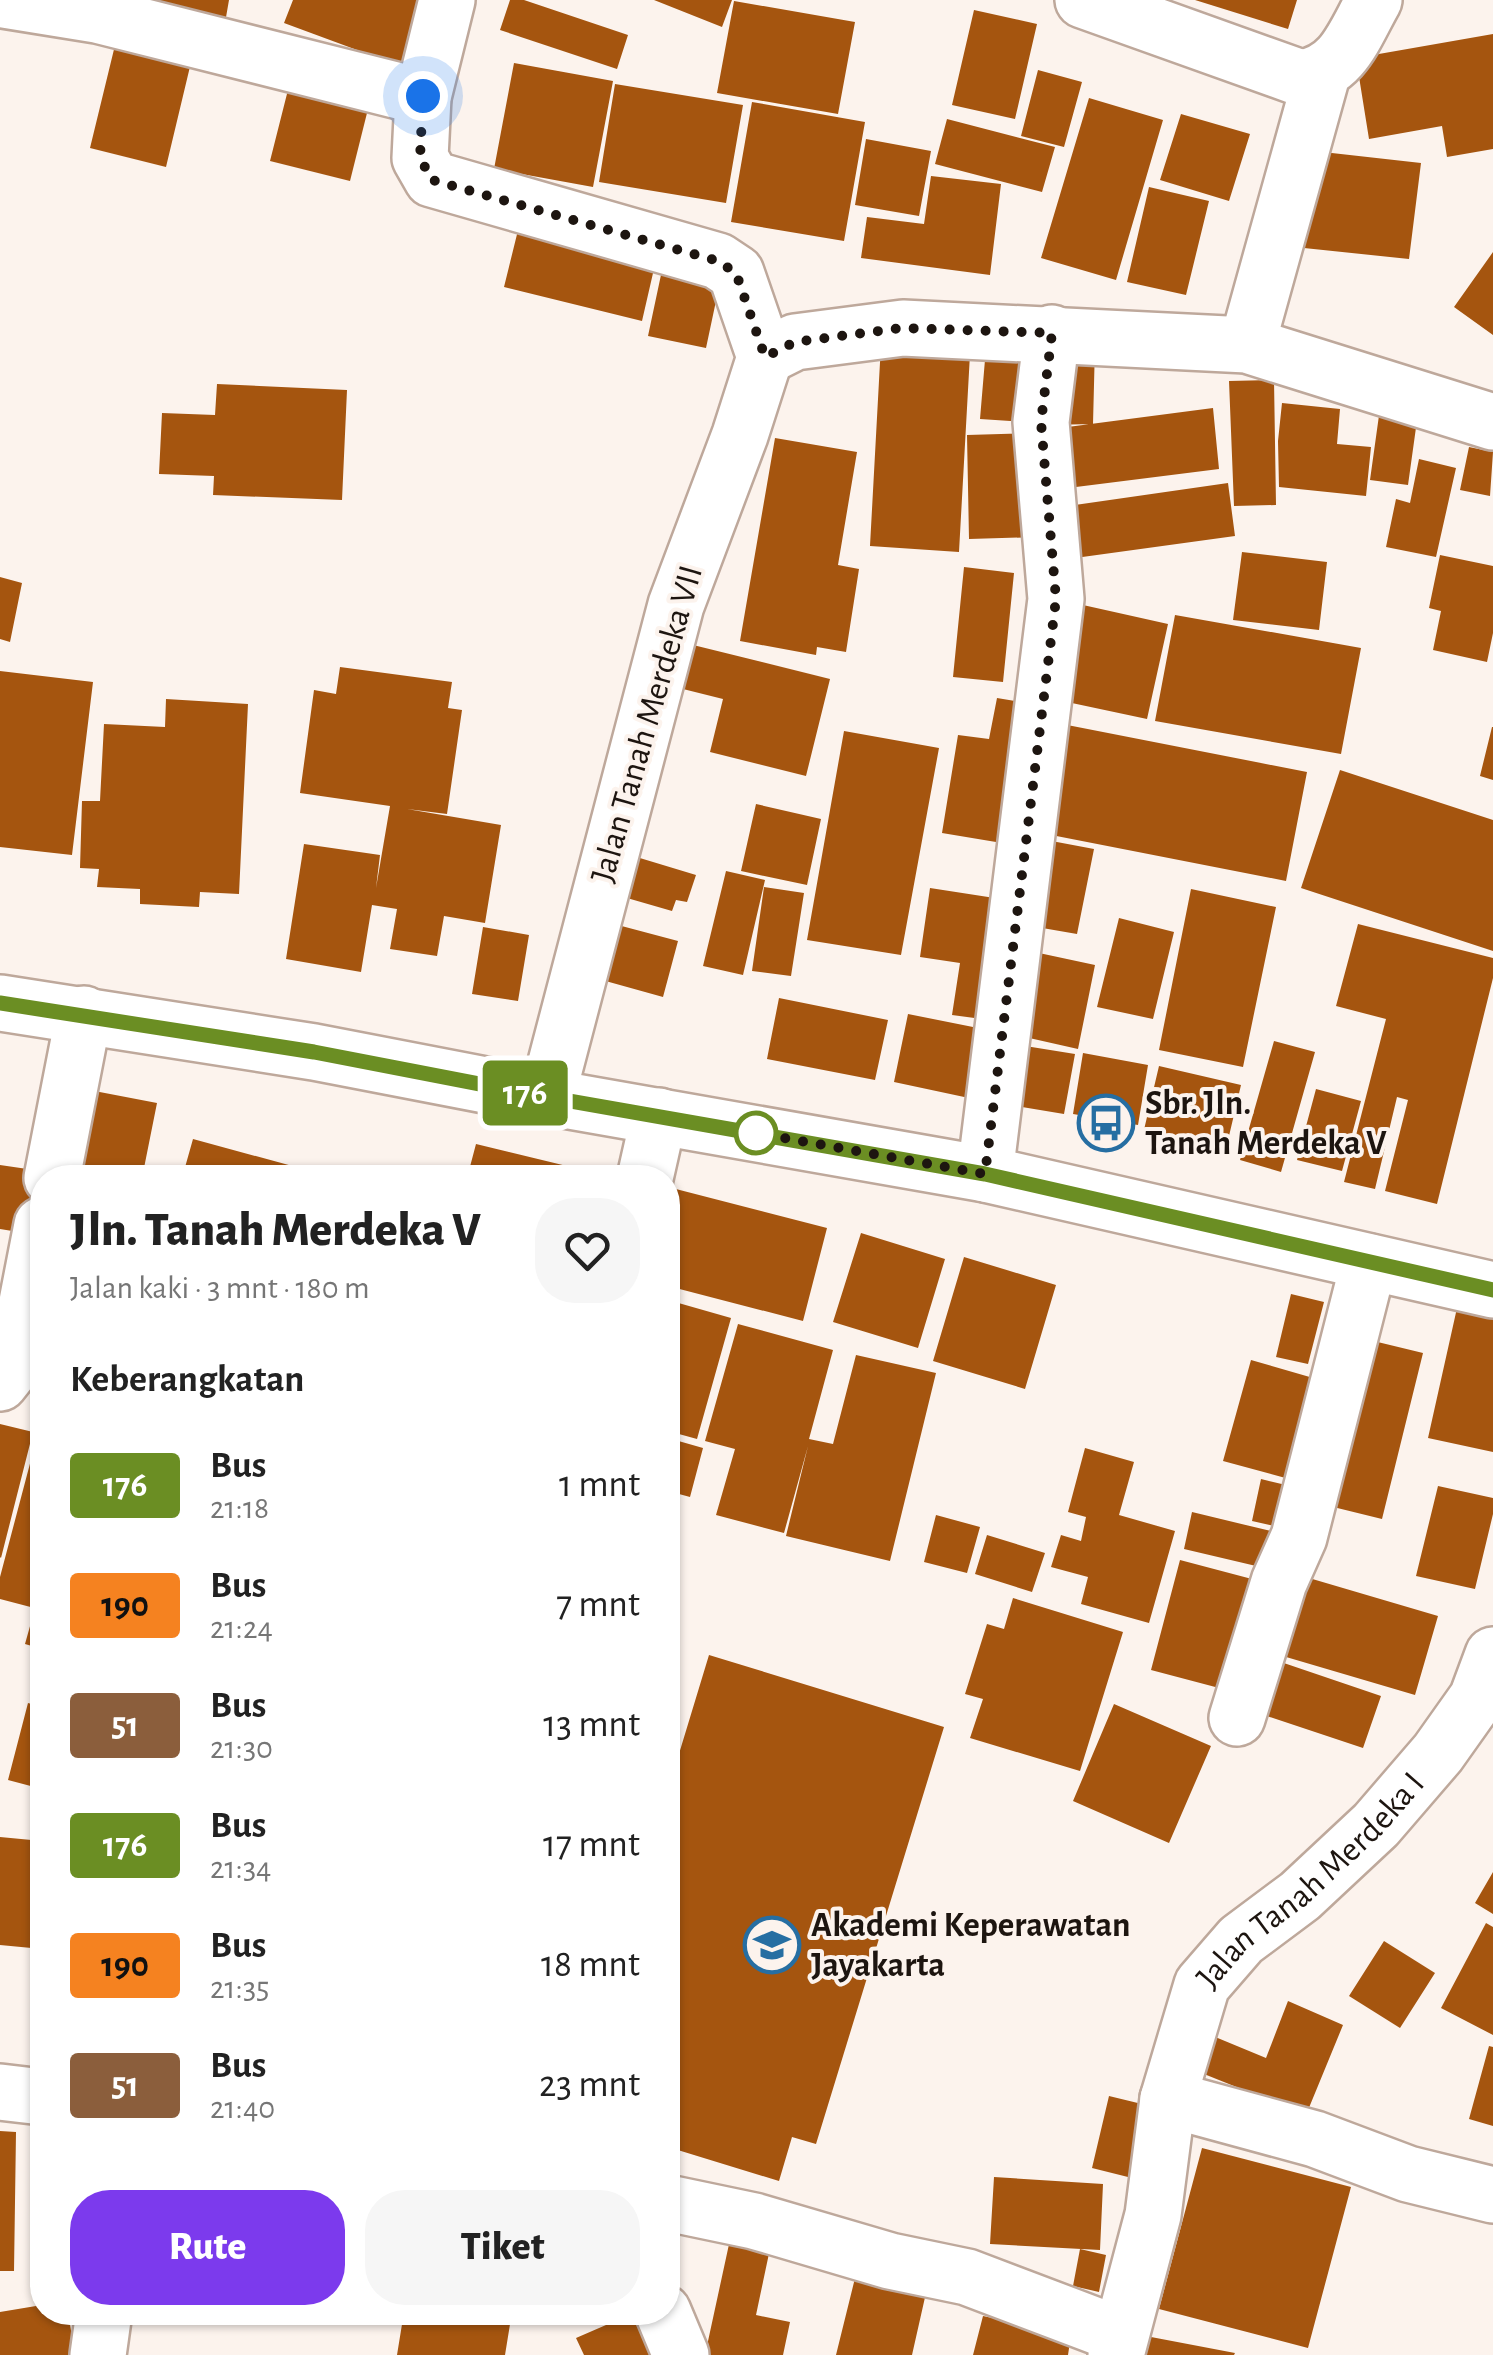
<!DOCTYPE html>
<html lang="id">
<head>
<meta charset="utf-8">
<style>
  body { margin:0; font-family:"Alegreya Sans",sans-serif; background:#f6f6f6; color:#222; height:100vh; display:flex; flex-direction:column; font-size:38px; white-space:nowrap }
  * { box-sizing:border-box; margin:0 }
  p { font-size:32px; color:#767676 }
  .icon { flex:none; width:55px; height:55px; fill:none; stroke:currentColor; stroke-width:2; stroke-linecap:round; stroke-linejoin:round }
  .map { position:relative; flex:1; overflow:hidden }
  .side { position:absolute; left:30px; top:1165px; width:650px; height:1160px; display:flex; flex-direction:column; background:#fff; border-radius:40px; box-shadow:0 2px 8px #0004 }
  .side>* { flex:none }
  .badge { padding:0 20px; border-radius:8px; font-size:35px; line-height:65px }
  .you { position:absolute; width:50px; height:50px; margin:-25px; border:8px solid #fff; border-radius:50%; background:#1a73e8; box-shadow:0 0 0 15px #1a73e833 }
  .map>.badge { position:absolute; translate:-50% -50%; box-shadow:0 0 0 5px #fff }
  h2 { padding:0 40px; font-size:38px; line-height:90px }
  .round { display:grid; place-items:center; flex:none; width:105px; height:105px; border-radius:40px; background:#f6f6f6 }
  .headline { display:flex; align-items:center; justify-content:space-between; height:170px; padding:0 40px }
  h1 { font-size:48px; font-weight:800; line-height:75px }
  .action { display:flex; gap:20px; margin-top:auto; padding:20px 40px }
  .action a { flex:1; height:115px; border-radius:40px; background:#7c3aed; color:#fff; font-size:40px; font-weight:800; line-height:115px; text-align:center }
  .action a+a { background:#f6f6f6; color:#222 }
  ul { padding:0; list-style:none }
  li { display:flex; align-items:center; gap:30px; height:120px; padding:0 40px }
  li div { flex:1 }
  li b { display:block; font-size:38px }
  li em { font-style:normal }
  li .badge { min-width:110px; font-weight:700; text-align:center }
  .map>svg:first-child { display:block }
  .building { fill:#a5550f }
  .lines { fill:none; stroke-linecap:round; stroke-linejoin:round }
  .minor-casing { stroke:#bea89b; stroke-width:60 }
  .tertiary-casing { stroke:#bea89b; stroke-width:60 }
  .minor { stroke:#fff; stroke-width:55 }
  .tertiary { stroke:#fff; stroke-width:55 }
  .line-casing { stroke:#fff; stroke-width:22 }
  .line { stroke:#6b8e23; stroke-width:15 }
  .walk { stroke:#1d1510; stroke-width:10; stroke-dasharray:0 18 }
  .stop-dot { fill:#fff; stroke:#6b8e23; stroke-width:5 }
  .labels { text-anchor:middle; dominant-baseline:central; stroke-width:8; stroke-linejoin:round; paint-order:stroke }
  .street-label { font-size:35px; fill:#1d1510; stroke:#fcf3ed }
  .poi-label { font-size:35px; font-weight:bold; fill:#1d1510; stroke:#fcf3ed; text-anchor:start }
</style>
</head>
<body>
<div class="map">
<svg width="1493" height="2355" viewBox="0 0 1493 2355">
  <rect width="100%" height="100%" fill="#fcf3ed"/>
  <path class="building" d="M 106,0 L 229,0 L 225,23 Z
    M 293,0 L 424,0 L 403,67 L 284,23 Z
    M 510,0 L 524,0 L 628,35 L 617,69 L 500,30 Z
    M 654,0 L 732,0 L 722,27 Z
    M 1195,0 L 1297,0 L 1288,29 Z
    M 734,1 L 855,22 L 838,114 L 717,93 Z
    M 974,10 L 1037,24 L 1015,119 L 952,105 Z
    M 1493,34 L 1493,149 L 1447,157 L 1442,126 L 1369,139 L 1356,58 Z
    M 117,37 L 193,54 L 166,167 L 90,148 Z
    M 514,63 L 613,81 L 593,187 L 494,169 Z
    M 1038,70 L 1082,82 L 1064,147 L 1021,136 Z
    M 291,78 L 371,97 L 350,181 L 270,161 Z
    M 615,84 L 743,105 L 726,203 L 599,182 Z
    M 1089,98 L 1163,120 L 1116,280 L 1041,258 Z
    M 752,102 L 865,122 L 844,241 L 731,222 Z
    M 1181,114 L 1250,134 L 1229,201 L 1160,180 Z
    M 947,119 L 1055,147 L 1042,192 L 935,164 Z
    M 866,139 L 931,151 L 919,216 L 855,205 Z
    M 1314,151 L 1421,163 L 1409,259 L 1304,248 Z
    M 931,176 L 1001,184 L 990,275 L 861,258 L 867,217 L 924,224 Z
    M 1149,187 L 1209,201 L 1186,295 L 1127,282 Z
    M 522,214 L 659,247 L 642,321 L 504,287 Z
    M 1493,252 L 1493,335 L 1454,307 Z
    M 665,256 L 723,268 L 706,348 L 648,336 Z
    M 1034,335 L 1028,422 L 980,419 L 987,336 Z
    M 971,336 L 959,552 L 870,546 L 881,344 Z
    M 1056,339 L 1095,345 L 1093,424 L 1048,425 Z
    M 1274,380 L 1276,505 L 1234,506 L 1229,381 Z
    M 217,384 L 347,390 L 342,500 L 213,495 L 214,476 L 159,474 L 162,413 L 215,415 Z
    M 1381,401 L 1419,406 L 1408,485 L 1370,480 Z
    M 1282,403 L 1340,409 L 1337,444 L 1371,447 L 1366,496 L 1279,487 L 1278,441 Z
    M 1213,408 L 1219,469 L 1068,488 L 1060,428 Z
    M 1037,433 L 1040,537 L 969,539 L 967,435 Z
    M 775,438 L 857,452 L 838,565 L 859,569 L 846,652 L 817,647 L 816,655 L 740,641 Z
    M 1469,447 L 1493,452 L 1490,496 L 1460,490 Z
    M 1419,459 L 1456,468 L 1436,557 L 1386,547 L 1396,499 L 1410,503 Z
    M 1228,483 L 1235,536 L 1075,558 L 1068,506 Z
    M 1242,552 L 1327,562 L 1319,630 L 1233,620 Z
    M 1440,555 L 1493,566 L 1493,633 L 1487,662 L 1433,650 L 1441,611 L 1429,608 Z
    M 964,567 L 1014,573 L 1003,682 L 953,677 Z
    M 0,577 L 22,583 L 10,642 L 0,639 Z
    M 1074,603 L 1168,624 L 1147,719 L 1053,699 Z
    M 1175,615 L 1361,648 L 1341,754 L 1155,721 Z
    M 685,643 L 830,679 L 806,776 L 710,752 L 723,699 L 675,687 Z
    M 340,667 L 452,682 L 448,708 L 462,710 L 447,814 L 407,809 L 501,825 L 485,923 L 444,916 L 437,956 L 390,949 L 397,909 L 372,905 L 361,972 L 286,959 L 304,844 L 380,855 L 376,888 L 390,806 L 300,793 L 314,690 L 336,694 Z
    M 0,671 L 93,682 L 72,855 L 0,847 Z
    M 997,698 L 1038,705 L 1014,845 L 942,833 L 958,735 L 989,739 Z
    M 166,699 L 248,704 L 239,894 L 200,892 L 199,907 L 140,904 L 140,889 L 97,887 L 99,869 L 80,868 L 82,801 L 100,801 L 104,724 L 165,727 Z
    M 1057,723 L 1307,772 L 1286,881 L 1036,832 Z
    M 1492,727 L 1493,727 L 1493,780 L 1480,776 Z
    M 844,731 L 939,748 L 901,955 L 807,940 Z
    M 1340,770 L 1493,820 L 1493,951 L 1301,888 Z
    M 756,804 L 821,819 L 807,885 L 741,871 Z
    M 1041,839 L 1094,849 L 1077,934 L 1025,925 Z
    M 620,852 L 696,875 L 687,902 L 676,900 L 672,911 L 627,898 L 633,880 L 614,875 Z
    M 726,871 L 765,880 L 743,975 L 703,966 Z
    M 764,887 L 804,893 L 791,976 L 752,971 Z
    M 930,888 L 1014,901 L 997,1021 L 952,1015 L 960,963 L 920,957 Z
    M 1191,889 L 1276,907 L 1243,1067 L 1159,1050 Z
    M 1119,918 L 1174,932 L 1153,1019 L 1097,1007 Z
    M 599,920 L 678,941 L 663,997 L 584,975 Z
    M 1358,924 L 1493,958 L 1493,978 L 1437,1204 L 1385,1191 L 1408,1100 L 1397,1097 L 1375,1189 L 1344,1182 L 1386,1019 L 1336,1006 Z
    M 483,927 L 529,935 L 518,1001 L 472,994 Z
    M 1025,950 L 1095,965 L 1078,1049 L 1007,1033 Z
    M 779,998 L 888,1020 L 875,1080 L 767,1059 Z
    M 908,1014 L 998,1032 L 983,1101 L 894,1082 Z
    M 1274,1041 L 1315,1052 L 1281,1172 L 1240,1160 Z
    M 1013,1044 L 1075,1054 L 1064,1114 L 1004,1104 Z
    M 1083,1053 L 1148,1065 L 1138,1125 L 1073,1114 Z
    M 1159,1066 L 1241,1085 L 1225,1153 L 1143,1134 Z
    M 84,1089 L 157,1103 L 142,1178 L 65,1178 Z
    M 1316,1089 L 1361,1101 L 1342,1171 L 1297,1160 Z
    M 193,1139 L 296,1167 L 293,1178 L 182,1178 Z
    M 476,1144 L 608,1176 L 608,1178 L 467,1178 Z
    M 0,1165 L 41,1171 L 31,1234 L 0,1229 Z
    M 672,1188 L 827,1228 L 803,1321 L 668,1286 L 668,1206 Z
    M 861,1233 L 945,1259 L 918,1348 L 833,1322 Z
    M 964,1257 L 1056,1285 L 1025,1389 L 933,1361 Z
    M 1291,1294 L 1324,1302 L 1308,1364 L 1276,1357 Z
    M 668,1300 L 731,1318 L 697,1439 L 668,1431 Z
    M 1457,1308 L 1493,1316 L 1493,1452 L 1428,1438 Z
    M 738,1324 L 833,1350 L 809,1439 L 833,1444 L 856,1355 L 936,1373 L 890,1561 L 786,1536 L 808,1446 L 784,1533 L 716,1515 L 735,1449 L 705,1441 Z
    M 1357,1337 L 1423,1353 L 1382,1519 L 1317,1503 Z
    M 1251,1360 L 1327,1382 L 1300,1482 L 1223,1461 Z
    M 41,1422 L 42,1422 L 42,1610 L 0,1599 L 0,1577 Z
    M 0,1424 L 33,1432 L 1,1558 L 0,1557 Z
    M 668,1438 L 703,1448 L 690,1497 L 668,1491 Z
    M 1085,1448 L 1134,1462 L 1119,1515 L 1175,1531 L 1149,1623 L 1081,1604 L 1088,1577 L 1051,1567 L 1061,1535 L 1081,1541 L 1086,1517 L 1068,1512 Z
    M 1261,1479 L 1307,1490 L 1297,1531 L 1252,1521 Z
    M 1438,1486 L 1493,1498 L 1493,1514 L 1475,1589 L 1416,1576 Z
    M 1192,1512 L 1287,1535 L 1277,1571 L 1184,1549 Z
    M 936,1515 L 980,1527 L 967,1573 L 924,1562 Z
    M 987,1535 L 1045,1553 L 1032,1592 L 975,1574 Z
    M 1180,1560 L 1267,1583 L 1238,1693 L 1151,1670 Z
    M 1292,1573 L 1438,1616 L 1415,1695 L 1269,1652 Z
    M 1013,1598 L 1123,1632 L 1080,1771 L 970,1738 L 983,1699 L 965,1694 L 987,1624 L 1004,1629 Z
    M 34,1612 L 42,1614 L 42,1649 L 25,1644 Z
    M 709,1655 L 944,1727 L 816,2144 L 792,2137 L 779,2181 L 668,2147 L 680,2103 L 668,2099 L 668,1790 Z
    M 1272,1659 L 1381,1696 L 1363,1748 L 1255,1712 Z
    M 28,1703 L 42,1707 L 42,1789 L 8,1780 Z
    M 1114,1704 L 1211,1746 L 1169,1843 L 1073,1801 Z
    M 0,1837 L 42,1841 L 42,1949 L 0,1945 Z
    M 1493,1872 L 1493,1914 L 1475,1903 Z
    M 1486,1923 L 1493,1927 L 1493,2035 L 1441,2008 Z
    M 1384,1941 L 1435,1973 L 1400,2028 L 1349,1996 Z
    M 1288,2001 L 1343,2025 L 1306,2115 L 1194,2070 L 1208,2034 L 1266,2058 Z
    M 1489,2046 L 1493,2047 L 1493,2126 L 1469,2119 Z
    M 1109,2096 L 1146,2105 L 1128,2177 L 1092,2168 Z
    M 0,2131 L 16,2132 L 14,2271 L 0,2271 Z
    M 1202,2148 L 1351,2187 L 1308,2348 L 1159,2309 Z
    M 994,2177 L 1103,2184 L 1100,2250 L 990,2244 Z
    M 42,2190 L 42,2217 L 33,2213 Z
    M 731,2235 L 771,2244 L 756,2315 L 790,2322 L 783,2355 L 705,2355 Z
    M 1080,2249 L 1106,2255 L 1099,2292 L 1073,2286 Z
    M 858,2266 L 928,2284 L 912,2355 L 836,2355 Z
    M 42,2305 L 42,2312 L 68,2312 L 75,2355 L 0,2355 L 0,2312 Z
    M 404,2312 L 512,2312 L 505,2355 L 397,2355 Z
    M 636,2312 L 658,2355 L 584,2355 L 576,2338 Z
    M 983,2316 L 1071,2335 L 1068,2355 L 973,2355 Z
    M 1130,2333 L 1235,2353 L 1234,2355 L 1125,2355 Z"/>
  <g class="lines">
    <g class="minor-casing">
      <g id="minor">
        <path d="M 3,0 L 97,15 L 423,97"/>
        <path d="M 447,0 L 423,97 L 420,158 L 432,179 L 718,261 L 736,273 L 765,357 L 740,435 L 676,605 L 547,1097"/>
        <path d="M 1083,0 L 1301,78 C 1344,71 1354,35 1374,0"/>
        <path d="M 1247,345 L 1322,75"/>
        <path d="M 765,357 L 795,342 L 903,328 L 1247,345 L 1493,422"/>
        <path d="M 985,1174 L 1056,599 L 1041,422 L 1052,333"/>
        <path d="M 52,1178 L 84,1014"/>
        <path d="M 645,1178 L 659,1116"/>
        <path d="M 0,1383 L 15,1364 L 42,1225"/>
        <path d="M 1237,1718 L 1279,1582 L 1299,1537 L 1369,1262"/>
        <path d="M 0,2092 L 42,2097"/>
        <path d="M 1168,2099 L 1315,2139 L 1408,2174 L 1493,2195"/>
        <path d="M 668,2203 L 754,2221 L 890,2261 L 967,2277 L 1120,2335"/>
        <path d="M 663,2312 L 681,2355"/>
        <path d="M 98,2355 L 104,2312"/>
        <path id="s1" d="M 1116,2355 L 1153,2215 L 1168,2099 L 1202,1985 L 1241,1940 L 1300,1896 L 1376,1825 L 1438,1753 L 1477,1698 L 1493,1655"/>
      </g>
    </g>
    <g class="tertiary-casing">
      <path id="tertiary" d="M 0,1003 L 314,1052 L 547,1097 L 985,1174 L 1493,1290"/>
    </g>
    <use href="#minor" class="minor"/>
    <use href="#tertiary" class="tertiary"/>
  </g>
  <g class="lines">
    <g class="line-casing">
      <path id="line" d="M 0,1003 L 314,1052 L 547,1097 L 985,1174 L 1493,1290"/>
    </g>
    <use href="#line" class="line"/>
    <path class="walk" d="M 423,96 L 420,158 L 432,180 L 718,261 L 736,273 L 765,357 L 795,342 L 902,328 L 1052,333 L 1041,422 L 1056,599 L 985,1174 L 756,1133"/>
  </g>
  <defs>
    <g id="bus-ring" transform="scale(2.875)"><circle r="9.5" fill="#fcf3ed" stroke="#266ea2" stroke-width="1.5"/><path d="M-5-6H5V4H4V6H2V4H-2V6H-4V4H-5ZM-3.5-4V0h7V-4ZM-3.5 1.2v1.5H-2V1.2ZM2 1.2v1.5H3.5V1.2Z" fill="#266ea2"/></g>
    <g id="university-ring" transform="scale(2.875)"><circle r="9.5" fill="#fcf3ed" stroke="#266ea2" stroke-width="1.5"/><path d="M0-5L7-2L0 1L-7-2ZM-4 1L0 2.5L4 1V4Q0 6-4 4Z" fill="#266ea2"/></g>
  </defs>
  <g fill-rule="evenodd">
    <use href="#bus-ring" x="1106" y="1123"/>
    <use href="#university-ring" x="772" y="1945"/>
  </g>
  <circle class="stop-dot" cx="756" cy="1133" r="20"/>
  <g class="labels">
    <g class="street-label">
      <text transform="translate(647 724) rotate(-74)">Jalan Tanah Merdeka VII</text>
      <text stroke="none"><textPath href="#s1" startOffset="532">Jalan Tanah Merdeka I</textPath></text>
    </g>
    <g class="poi-label">
      <text x="1145" y="1103">Sbr. Jln.<tspan x="1145" dy="40">Tanah Merdeka V</tspan></text>
      <text x="811" y="1925">Akademi Keperawatan<tspan x="811" dy="40">Jayakarta</tspan></text>
    </g>
  </g>
</svg>
<div class="you" style="left:423px;top:96px"></div>
<b class="badge" style="left:525px;top:1093px;background:#6b8e23;color:#fff">176</b>
<section class="side">
<div class="headline"><div><h1>Jln. Tanah Merdeka V</h1><p>Jalan kaki · 3 mnt · 180 m</p></div><a class="round"><svg class="icon" aria-label="heart" viewBox="0 0 24 24"><path d="M12 20l-8-8c-3-5 5-10 8-4 3-6 11-1 8 4z"/></svg></a></div>
<h2>Keberangkatan</h2>
<ul>
<li><span class="badge" style="background:#6b8e23;color:#fff">176</span><div><b>Bus</b><p>21:18</p></div><em>1 mnt</em></li>
<li><span class="badge" style="background:#f58220;color:#111">190</span><div><b>Bus</b><p>21:24</p></div><em>7 mnt</em></li>
<li><span class="badge" style="background:#8b5e3c;color:#fff">51</span><div><b>Bus</b><p>21:30</p></div><em>13 mnt</em></li>
<li><span class="badge" style="background:#6b8e23;color:#fff">176</span><div><b>Bus</b><p>21:34</p></div><em>17 mnt</em></li>
<li><span class="badge" style="background:#f58220;color:#111">190</span><div><b>Bus</b><p>21:35</p></div><em>18 mnt</em></li>
<li><span class="badge" style="background:#8b5e3c;color:#fff">51</span><div><b>Bus</b><p>21:40</p></div><em>23 mnt</em></li>
</ul>
<div class="action"><a>Rute</a><a>Tiket</a></div>
</section>
</div>
</body>
</html>
